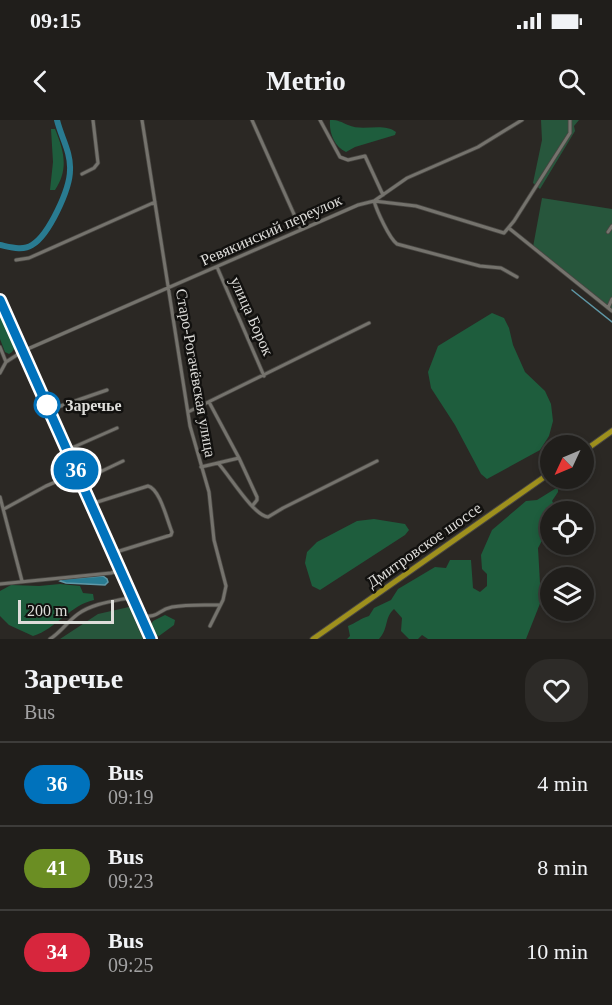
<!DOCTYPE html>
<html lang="en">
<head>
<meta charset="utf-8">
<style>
  body { margin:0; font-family:Georgia,serif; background:#2d2b28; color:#f1f3f6; height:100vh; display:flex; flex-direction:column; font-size:22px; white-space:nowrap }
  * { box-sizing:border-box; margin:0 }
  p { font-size:20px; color:#a2a2a3 }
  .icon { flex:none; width:33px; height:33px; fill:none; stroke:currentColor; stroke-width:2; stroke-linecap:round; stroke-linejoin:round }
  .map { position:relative; height:519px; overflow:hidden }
  .side { display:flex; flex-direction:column; background:#201e1b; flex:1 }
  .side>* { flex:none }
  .badge { padding:0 12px; border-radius:20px; font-size:21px; line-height:39px }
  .needle { width:39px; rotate:226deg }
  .fabs { position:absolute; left:540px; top:315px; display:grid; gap:12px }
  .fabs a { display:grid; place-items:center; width:54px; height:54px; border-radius:50%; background:#201e1b; box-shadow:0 3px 9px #0003,0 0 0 2px #3d3c3a; font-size:30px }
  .scale { position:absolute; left:18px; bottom:15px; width:96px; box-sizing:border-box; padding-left:6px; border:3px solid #deddda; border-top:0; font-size:16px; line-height:21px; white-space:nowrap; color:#deddda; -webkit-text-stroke:4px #12110f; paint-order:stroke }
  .map>.badge { position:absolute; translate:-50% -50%; box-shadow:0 0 0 3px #fff }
  .round { display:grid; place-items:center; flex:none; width:63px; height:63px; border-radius:24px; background:#2d2b28 }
  .overview { display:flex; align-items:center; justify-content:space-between; height:102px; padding:0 24px }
  h1 { font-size:28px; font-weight:600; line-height:45px }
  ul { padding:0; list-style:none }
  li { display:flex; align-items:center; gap:18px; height:84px; padding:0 24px; border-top:2px solid #3d3c3a }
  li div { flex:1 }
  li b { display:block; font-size:22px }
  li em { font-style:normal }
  li .badge { min-width:66px; font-weight:700; text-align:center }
  .status { display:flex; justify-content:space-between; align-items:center; height:42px; padding:0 30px; background:#201e1b; direction:ltr }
  .status svg { height:16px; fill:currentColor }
  header { display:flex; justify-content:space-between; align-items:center; height:78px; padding:0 24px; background:#201e1b; font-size:27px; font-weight:600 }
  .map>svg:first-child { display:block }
  .green { fill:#27563c }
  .forest { fill:#1e5d3d }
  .water { fill:#297b91; stroke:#5f98a7; stroke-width:1.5 }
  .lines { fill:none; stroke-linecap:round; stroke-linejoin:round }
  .stream { stroke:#5f98a7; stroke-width:1.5 }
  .river { stroke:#297b91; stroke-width:6 }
  .minor-casing { stroke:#484642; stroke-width:4.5 }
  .major-casing { stroke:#484642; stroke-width:5 }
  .highway-casing { stroke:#484642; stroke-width:7 }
  .minor { stroke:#75736d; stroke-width:3 }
  .major { stroke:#8e843d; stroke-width:4 }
  .highway { stroke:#9e901d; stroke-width:5 }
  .line-casing { stroke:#fff; stroke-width:14 }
  .line { stroke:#0072bc; stroke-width:9 }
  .stop-dot { fill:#fff; stroke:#0072bc; stroke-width:3 }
  .labels { text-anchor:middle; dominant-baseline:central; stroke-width:5; stroke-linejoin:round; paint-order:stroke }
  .street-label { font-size:16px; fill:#deddda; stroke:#12110f }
  .stop-label { font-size:16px; font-weight:bold; fill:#deddda; stroke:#12110f; text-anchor:start }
</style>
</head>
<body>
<div class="status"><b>09:15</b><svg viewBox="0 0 49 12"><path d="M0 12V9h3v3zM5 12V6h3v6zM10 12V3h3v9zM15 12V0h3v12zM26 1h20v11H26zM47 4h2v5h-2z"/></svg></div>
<header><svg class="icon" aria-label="back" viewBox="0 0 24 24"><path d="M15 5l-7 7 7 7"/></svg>Metrio<svg class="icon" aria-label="search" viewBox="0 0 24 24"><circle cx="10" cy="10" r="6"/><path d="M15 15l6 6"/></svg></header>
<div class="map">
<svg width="612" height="519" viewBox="0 0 612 519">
  <rect width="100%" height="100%" fill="#2b2824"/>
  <path class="green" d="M 541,0 L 579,0 L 574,6 L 575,11 L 540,69 L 533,63 L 542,20 Z
    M 542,78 L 612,89 L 612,193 L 533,127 Z
    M 129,487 L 143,519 L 60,519 L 98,494 Z"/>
  <path class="forest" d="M 330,0 C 339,0 341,2 348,5 C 363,12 383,2 396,12 L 395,15 L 355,27 L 346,32 C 334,26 329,13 330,0 Z
    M 51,9 L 55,9 C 64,31 69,49 55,70 L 50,70 L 53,42 Z
    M 492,193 L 504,198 L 509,208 L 513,225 L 525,252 L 545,271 L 551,284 L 553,301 L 549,316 L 540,330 L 487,359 L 481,354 L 455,305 L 431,268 L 428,252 L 438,226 Z
    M 0,194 L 15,227 L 12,232 L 9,234 L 5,232 L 0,219 Z
    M 558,367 L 558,372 L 552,381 L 558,391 L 550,392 L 550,406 L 538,428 L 541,481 L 526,519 L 428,519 L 422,515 L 418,519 L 409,519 L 401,511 L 402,498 L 394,489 C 384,498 389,508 379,519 L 347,519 L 350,516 L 348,506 C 356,503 361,498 369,496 L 374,488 L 391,480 L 398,469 L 435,447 L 446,448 L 450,440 L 471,440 L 473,468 L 480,472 L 487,466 L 487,454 L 482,449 L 481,435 L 492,410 L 526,381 L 537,380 Z
    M 374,399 L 405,404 L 409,410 L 405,415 L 320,470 L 312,466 L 305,443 L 307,432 L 317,422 L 357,401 Z
    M 60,464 L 80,466 L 83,473 L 93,474 L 94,480 C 70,485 56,509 33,516 L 9,505 L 0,496 L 0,471 L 11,465 L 39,466 Z
    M 165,495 L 175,500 L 174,505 L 159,516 L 156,515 L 151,505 L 153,501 Z"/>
  <path class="water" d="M 103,456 L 107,459 L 108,462 L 105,465 L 66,463 L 60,461 L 63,459 Z"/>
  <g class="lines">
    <path class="stream" d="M 572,170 L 612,202"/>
    <path class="river" d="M 0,125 C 10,127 23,131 32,125 C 49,115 70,69 70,50 C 71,32 61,17 57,0"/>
    <g class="minor-casing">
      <path id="minor" d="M 142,0 L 190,306 L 209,372 L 214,420 L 226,466 L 223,480 L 210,506
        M 252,0 L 301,110
        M 320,0 L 340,37 L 348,40 L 365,36 L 383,75
        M 82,54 L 94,48 L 98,43 L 93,0
        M 510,109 L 612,191
        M 608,112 L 612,106
        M 16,140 L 29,138 L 155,82
        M 217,147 L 264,256
        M 517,157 L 501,148 L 480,146 L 397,124 C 389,118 377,91 374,81 L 416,86 L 504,113 L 514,101 L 570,13 L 570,0
        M 608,188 L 612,179
        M 0,227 L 6,242
        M 0,253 L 6,242 L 23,231 L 358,85 L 374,81 L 407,58 L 478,27 L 522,0
        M 209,282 L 239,338 L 257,377 L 257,380 L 253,385
        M 49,290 L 107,270
        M 188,292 L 369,203
        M 67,330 L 117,308
        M 218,343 C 230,356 253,395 268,397 L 283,388 L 377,341
        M 201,347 L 239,338
        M 81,361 L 123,341
        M 0,377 L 22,461
        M 91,384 L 148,366 C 160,369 167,400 172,412 L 171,415 L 113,433
        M 4,389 L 46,366 L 77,353
        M 0,464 L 111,453 L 120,450
        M 141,496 C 160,498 157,490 172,487 C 188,484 204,485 220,485
        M 50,519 C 61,512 68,501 78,494 C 93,483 115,481 133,477"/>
    </g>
    <g class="major-casing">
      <path id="major" d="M 0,180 L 151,519"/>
    </g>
    <g class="highway-casing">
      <path id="highway" d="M 584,331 L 612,311
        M 313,519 L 550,353"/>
    </g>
    <use href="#minor" class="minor"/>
    <use href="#major" class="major"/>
    <use href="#highway" class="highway"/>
  </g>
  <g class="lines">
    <g class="line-casing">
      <path id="line" d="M 0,180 L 151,519"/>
    </g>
    <use href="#line" class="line"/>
  </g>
  <circle class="stop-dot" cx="47" cy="285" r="12"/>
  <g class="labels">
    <g class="street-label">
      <text transform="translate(271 110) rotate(-24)">Ревякинский переулок</text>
      <text transform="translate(252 196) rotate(66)">улица Борок</text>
      <text transform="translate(196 253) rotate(80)">Старо-Рогачёвская улица</text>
      <text transform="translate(424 425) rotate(-35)">Дмитровское шоссе</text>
    </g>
    <g class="stop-label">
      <text x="65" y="285">Заречье</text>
    </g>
  </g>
</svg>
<div class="fabs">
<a><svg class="needle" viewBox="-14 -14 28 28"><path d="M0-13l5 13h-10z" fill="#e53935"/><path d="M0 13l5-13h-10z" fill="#a2a2a3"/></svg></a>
<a><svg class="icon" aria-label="locate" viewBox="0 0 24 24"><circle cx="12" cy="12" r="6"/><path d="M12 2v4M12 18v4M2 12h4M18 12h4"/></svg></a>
<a><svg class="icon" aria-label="layers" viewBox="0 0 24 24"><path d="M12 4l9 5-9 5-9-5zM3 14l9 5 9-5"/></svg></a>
</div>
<div class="scale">200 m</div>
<b class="badge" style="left:76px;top:350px;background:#0072bc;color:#fff">36</b>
</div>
<section class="side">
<div class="overview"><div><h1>Заречье</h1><p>Bus</p></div><a class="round"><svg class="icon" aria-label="heart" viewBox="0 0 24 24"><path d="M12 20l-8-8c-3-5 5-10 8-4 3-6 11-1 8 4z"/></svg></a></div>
<ul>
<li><span class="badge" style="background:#0072bc;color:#fff">36</span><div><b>Bus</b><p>09:19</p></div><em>4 min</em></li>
<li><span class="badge" style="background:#6b8e23;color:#fff">41</span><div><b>Bus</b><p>09:23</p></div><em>8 min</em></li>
<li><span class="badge" style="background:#d7263d;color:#fff">34</span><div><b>Bus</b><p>09:25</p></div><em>10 min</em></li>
</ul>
</section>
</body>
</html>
